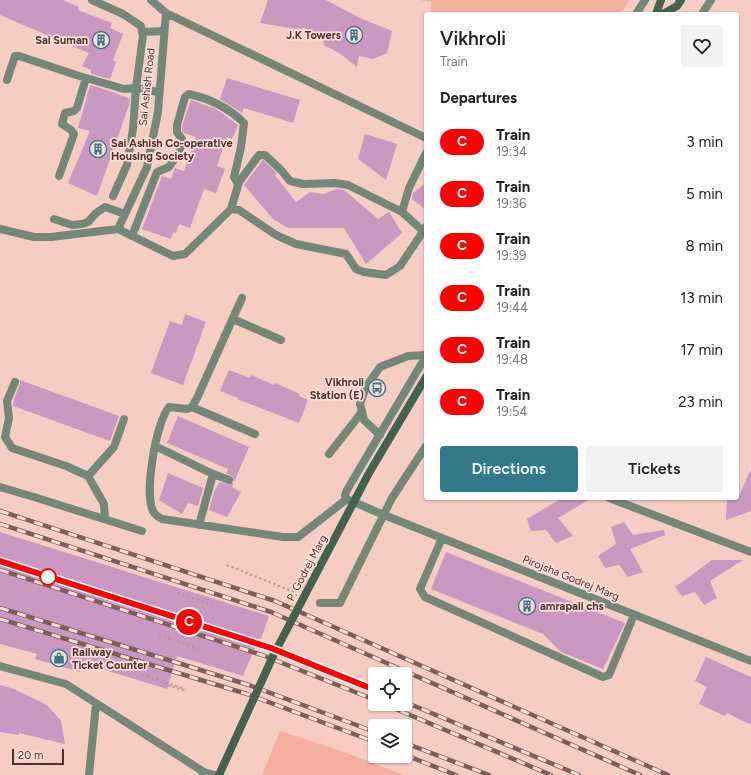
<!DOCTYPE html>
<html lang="en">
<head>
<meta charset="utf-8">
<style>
  body { margin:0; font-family:Figtree,sans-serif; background:#f2f2f2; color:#222; height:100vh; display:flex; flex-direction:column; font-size:15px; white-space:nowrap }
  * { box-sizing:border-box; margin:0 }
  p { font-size:13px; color:#767676 }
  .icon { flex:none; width:22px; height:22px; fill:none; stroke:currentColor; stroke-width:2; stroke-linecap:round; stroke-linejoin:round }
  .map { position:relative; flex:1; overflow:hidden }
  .panel { position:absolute; left:424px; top:12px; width:315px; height:488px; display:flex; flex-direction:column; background:#fff; border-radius:4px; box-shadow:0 1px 3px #0004 }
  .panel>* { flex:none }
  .badge { padding:0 8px; border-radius:13px; font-size:14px; line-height:26px }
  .buttons { position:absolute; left:368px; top:667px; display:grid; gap:8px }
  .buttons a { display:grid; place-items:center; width:44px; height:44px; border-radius:4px; background:#fff; box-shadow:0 1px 3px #0004; font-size:20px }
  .scale { position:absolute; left:12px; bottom:10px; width:52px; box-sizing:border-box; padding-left:4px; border:2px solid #4e332d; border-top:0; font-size:11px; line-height:14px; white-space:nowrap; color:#4e332d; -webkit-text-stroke:3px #faddd7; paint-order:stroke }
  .map>.badge { position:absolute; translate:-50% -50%; box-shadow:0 0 0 2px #fff }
  h2 { padding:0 16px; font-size:15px; line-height:36px }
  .round { display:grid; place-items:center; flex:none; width:42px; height:42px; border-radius:4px; background:#f2f2f2 }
  .headline { display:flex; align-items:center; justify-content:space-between; height:68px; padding:0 16px }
  h1 { font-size:19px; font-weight:600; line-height:30px }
  .cta { display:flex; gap:8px; margin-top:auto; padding:8px 16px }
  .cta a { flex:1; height:46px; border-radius:4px; background:#347987; color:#fff; font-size:16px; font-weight:600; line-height:46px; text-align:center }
  .cta a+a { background:#f2f2f2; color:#222 }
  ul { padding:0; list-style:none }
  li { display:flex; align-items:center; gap:12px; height:52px; padding:0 16px }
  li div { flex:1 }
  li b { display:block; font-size:15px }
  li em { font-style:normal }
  li .badge { min-width:44px; font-weight:700; text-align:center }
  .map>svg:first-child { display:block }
  .green { fill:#f4af9f }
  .building { fill:#cb98c2 }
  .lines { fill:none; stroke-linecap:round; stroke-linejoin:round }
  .path { stroke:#bc978f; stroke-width:2.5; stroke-dasharray:2 3; stroke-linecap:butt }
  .lane { stroke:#728978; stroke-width:8 }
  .street { stroke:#728978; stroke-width:8 }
  .secondary { stroke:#42644c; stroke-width:8 }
  .rail-casing { stroke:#7e5e58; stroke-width:4.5 }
  .rail { stroke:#faddd7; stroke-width:3; stroke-dasharray:9; stroke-linecap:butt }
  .secondary-bridge { stroke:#42644c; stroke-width:8 }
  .line-casing { stroke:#fff; stroke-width:9 }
  .line { stroke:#f00; stroke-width:6 }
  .stop-dot { fill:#fff; stroke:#f00; stroke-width:2 }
  .labels { text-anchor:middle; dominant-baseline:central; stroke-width:3.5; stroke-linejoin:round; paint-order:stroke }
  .poi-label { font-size:11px; font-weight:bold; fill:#4e332d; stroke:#faddd7; text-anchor:end }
  .street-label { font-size:11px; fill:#4e332d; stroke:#faddd7 }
</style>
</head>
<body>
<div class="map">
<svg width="751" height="775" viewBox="0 0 751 775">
  <rect width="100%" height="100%" fill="#f6ccc3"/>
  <path class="green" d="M 420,0 L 629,0 L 621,14 L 430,14 L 431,2 Z
    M 280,731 L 341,751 L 404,775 L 262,775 Z"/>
  <path class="building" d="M 0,0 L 63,0 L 79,7 L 78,10 L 112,23 L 110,28 L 123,34 L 113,60 L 116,62 L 110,79 L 91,74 L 91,70 L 82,66 L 89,53 L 0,15 Z
    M 268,0 L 326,0 L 360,18 L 392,31 L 387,53 L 373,59 L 359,56 L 357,67 L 339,53 L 324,45 L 323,38 L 304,28 L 296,29 L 260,23 Z
    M 227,78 L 300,100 L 293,123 L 244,108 L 242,113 L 220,99 Z
    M 90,85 L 113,92 L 130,99 L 129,105 L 97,196 L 68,183 L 90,131 L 78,128 Z
    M 191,100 L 216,109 L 238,125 L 232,139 L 227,137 L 217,166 L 225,169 L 216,193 L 204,189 L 190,228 L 179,224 L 176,233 L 173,232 L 171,239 L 142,229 L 162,176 L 171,179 L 175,168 L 184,171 L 196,137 L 184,133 L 182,130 L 182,126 Z
    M 365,134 L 397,144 L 386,180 L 358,159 Z
    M 263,160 L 277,173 L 275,175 L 296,202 L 310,192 L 323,194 L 337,189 L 344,190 L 378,219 L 389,212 L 402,233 L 366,264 L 344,228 L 288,228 L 273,219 L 244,185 Z
    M 426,183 L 426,210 L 412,199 L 413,193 Z
    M 185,314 L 206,322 L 183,385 L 151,373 L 170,321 L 182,325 Z
    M 229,370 L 250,378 L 251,375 L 274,385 L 275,383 L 300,394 L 299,396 L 308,400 L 299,423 L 237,399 L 238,398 L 220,391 Z
    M 20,380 L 119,416 L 110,441 L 13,406 L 14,399 L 20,384 Z
    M 178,416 L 249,447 L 232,487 L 241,492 L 227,517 L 209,510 L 214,492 L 220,482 L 230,485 L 234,482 L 233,477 L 226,473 L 228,469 L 167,443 Z
    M 751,469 L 751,511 L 726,520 L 727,498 L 738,498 Z
    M 168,473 L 203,488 L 198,506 L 188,503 L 182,514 L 159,500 Z
    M 562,498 L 592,498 L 558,518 L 573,536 L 556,543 L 546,530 L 531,531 L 527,519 Z
    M 624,522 L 633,535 L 664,530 L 665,535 L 630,549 L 643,572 L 628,577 L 619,565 L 605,568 L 598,556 L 616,544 L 611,527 Z
    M 0,532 L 269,616 L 261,639 L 259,638 L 243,676 L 177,656 L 167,689 L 82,663 L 80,672 L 35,659 L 37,654 L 0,644 Z
    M 446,552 L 625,623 L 603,669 L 561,652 L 543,634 L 431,589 Z
    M 712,560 L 743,560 L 710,581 L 717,598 L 704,605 L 695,592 L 682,596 L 675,587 Z
    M 706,657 L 751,677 L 751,725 L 727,713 L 725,716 L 699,704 L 707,687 L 695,681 Z
    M 0,685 L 14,689 L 47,705 L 61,721 L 65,744 L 19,733 L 19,735 L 0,732 Z"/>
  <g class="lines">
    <path class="path" d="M 227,565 L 294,592
      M 178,593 L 214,606
      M 159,635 L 199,649
      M 142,675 L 185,689
      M 163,684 L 184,690"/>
    <path class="lane" d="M 92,0 L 123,14 L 141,26 L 143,35 L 136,88
      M 142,32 L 164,31
      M 15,382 L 7,401 L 9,418 L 5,437 L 12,448 L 66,466 L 88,476 L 104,504 L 105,519
      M 380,435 L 364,420 L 360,404 L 366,387 L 380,367 L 408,356 L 426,355
      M 329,454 L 362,412
      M 88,476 L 114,447 L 124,419
      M 609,498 L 751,552
      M 204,772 L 215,775"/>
    <path class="street" d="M 151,0 L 166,13 L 426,138
      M 636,14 L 645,0
      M 702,14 L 711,0
      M 7,80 L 15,56 L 19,56 L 76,75 L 124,89 L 136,88
      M 59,176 L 74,134 L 71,130 L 62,124 L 65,113 L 74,111 L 77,108 L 86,78
      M 113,196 L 127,165 L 133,129 L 136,88 L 159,92
      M 231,209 L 239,182 L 259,155 L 265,155 L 281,170 L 290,181 L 303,184 L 335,183 L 348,185 L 402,212 L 409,188 L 426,153
      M 402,212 L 423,231
      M 54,219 L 72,225 L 82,224 L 88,222 L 96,213 L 105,207 L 125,214
      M 0,229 L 34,237 L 51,237 L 118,229
      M 118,229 L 173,256 L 185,254 L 231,209 L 239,210 L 276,235 L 296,244 L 346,254 L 356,269 L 364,272 L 386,275 L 400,266 L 426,227
      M 118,229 L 147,167 L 158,112 L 166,13
      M 132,236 L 157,172 L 169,167 L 180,151 L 182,139 L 177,132 L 177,125 L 185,97 L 189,94 C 211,99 228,107 244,123 L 241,147 L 234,177 L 238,184
      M 242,298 L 197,398 L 192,407 L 187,409 L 169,407 C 156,422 144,493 153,511 C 155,515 158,517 162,519 L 283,537 L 298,537 L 347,499
      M 233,319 L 281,340
      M 192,407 L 255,434
      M 155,446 L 213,474 L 199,525
      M 213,474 L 229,480
      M 0,487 L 34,497 L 142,531
      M 347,499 L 345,495 L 347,490 L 426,356
      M 349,500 L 384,515 L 751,661
      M 442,538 L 420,589 L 425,597 L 603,677 L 609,675 L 634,615
      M 320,603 L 340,603 L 392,498 L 426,446
      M 0,666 L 66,684 L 204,772 L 202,775
      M 89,775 L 96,704"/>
    <path class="secondary" d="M 656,14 L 661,0
      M 663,14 L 677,6 L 681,0"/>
    <g class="rail-casing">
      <path id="rail" d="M 0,511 L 275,601 L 668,775
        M 0,524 L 271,612 L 640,775
        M 0,561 L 271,648 L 375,690
        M 0,570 L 262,655 L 375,700
        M 0,608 L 249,685 L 375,732
        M 0,619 L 247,694 L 375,742
        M 405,702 L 579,775
        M 384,704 L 551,775
        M 405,743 L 489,775
        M 405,755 L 456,775"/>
    </g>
    <use href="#rail" class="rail"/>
    <path class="secondary-bridge" d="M 219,775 L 274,654 L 369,473 L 426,377"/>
  </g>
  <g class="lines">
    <g class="line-casing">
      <path id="line" d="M 0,561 L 271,648 L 375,690"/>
    </g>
    <use href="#line" class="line"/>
  </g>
  <defs>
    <g id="building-ring" transform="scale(0.9)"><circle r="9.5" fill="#faddd7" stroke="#347987" stroke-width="1.5"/><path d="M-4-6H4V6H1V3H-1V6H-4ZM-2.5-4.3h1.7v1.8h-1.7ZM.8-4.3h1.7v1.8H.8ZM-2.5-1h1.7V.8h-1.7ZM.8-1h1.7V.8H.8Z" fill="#347987"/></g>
    <g id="bus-ring" transform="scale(0.9)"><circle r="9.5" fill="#faddd7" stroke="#347987" stroke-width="1.5"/><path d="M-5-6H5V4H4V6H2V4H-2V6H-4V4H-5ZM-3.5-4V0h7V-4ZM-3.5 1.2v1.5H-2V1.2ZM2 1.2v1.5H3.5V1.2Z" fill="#347987"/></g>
    <g id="shop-ring" transform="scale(0.9)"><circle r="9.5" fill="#faddd7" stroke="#347987" stroke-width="1.5"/><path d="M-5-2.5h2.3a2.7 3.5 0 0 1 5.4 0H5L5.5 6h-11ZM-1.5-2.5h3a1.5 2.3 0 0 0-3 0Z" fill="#347987"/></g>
  </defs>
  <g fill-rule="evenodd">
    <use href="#building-ring" x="354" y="35"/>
    <use href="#building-ring" x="101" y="40"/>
    <use href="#building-ring" x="98" y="149"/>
    <use href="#bus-ring" x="377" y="388"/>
    <use href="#building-ring" x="527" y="606"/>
    <use href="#shop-ring" x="59" y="658"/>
  </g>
  <circle class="stop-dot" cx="48" cy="577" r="8"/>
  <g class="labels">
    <g class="poi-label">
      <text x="341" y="35">J.K Towers</text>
      <text x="88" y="40">Sai Suman</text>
      <text x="111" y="143" text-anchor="start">Sai Ashish Co-operative<tspan x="111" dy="13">Housing Society</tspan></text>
      <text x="364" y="382">Vikhroli<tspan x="364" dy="13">Station (E)</tspan></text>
      <text x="540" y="606" text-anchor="start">amrapali chs</text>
      <text x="72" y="652" text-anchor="start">Railway<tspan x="72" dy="13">Ticket Counter</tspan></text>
    </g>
    <g class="street-label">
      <text transform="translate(147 87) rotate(-84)">Sai Ashish Road</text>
      <text transform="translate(307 568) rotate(-62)">P. Godrej Marg</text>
      <text transform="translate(571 578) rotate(22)">Pirojsha Godrej Marg</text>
    </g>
  </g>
</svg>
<div class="buttons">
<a><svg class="icon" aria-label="locate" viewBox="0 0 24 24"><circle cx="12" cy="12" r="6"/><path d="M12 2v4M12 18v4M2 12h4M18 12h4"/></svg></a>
<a><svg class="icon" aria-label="layers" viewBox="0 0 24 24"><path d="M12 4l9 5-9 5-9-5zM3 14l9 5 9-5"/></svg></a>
</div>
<div class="scale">20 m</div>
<b class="badge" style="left:189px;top:622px;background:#f00;color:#fff">C</b>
<section class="panel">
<div class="headline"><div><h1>Vikhroli</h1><p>Train</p></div><a class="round"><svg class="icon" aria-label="heart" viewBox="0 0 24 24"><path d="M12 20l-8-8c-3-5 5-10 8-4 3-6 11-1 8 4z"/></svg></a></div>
<h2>Departures</h2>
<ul>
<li><span class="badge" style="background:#f00;color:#fff">C</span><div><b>Train</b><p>19:34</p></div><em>3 min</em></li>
<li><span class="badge" style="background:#f00;color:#fff">C</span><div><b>Train</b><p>19:36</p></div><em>5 min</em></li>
<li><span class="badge" style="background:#f00;color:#fff">C</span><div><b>Train</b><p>19:39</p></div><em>8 min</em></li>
<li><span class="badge" style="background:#f00;color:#fff">C</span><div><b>Train</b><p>19:44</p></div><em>13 min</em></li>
<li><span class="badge" style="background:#f00;color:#fff">C</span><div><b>Train</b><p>19:48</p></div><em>17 min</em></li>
<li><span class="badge" style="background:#f00;color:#fff">C</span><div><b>Train</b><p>19:54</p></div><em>23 min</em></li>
</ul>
<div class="cta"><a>Directions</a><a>Tickets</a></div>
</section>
</div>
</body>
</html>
